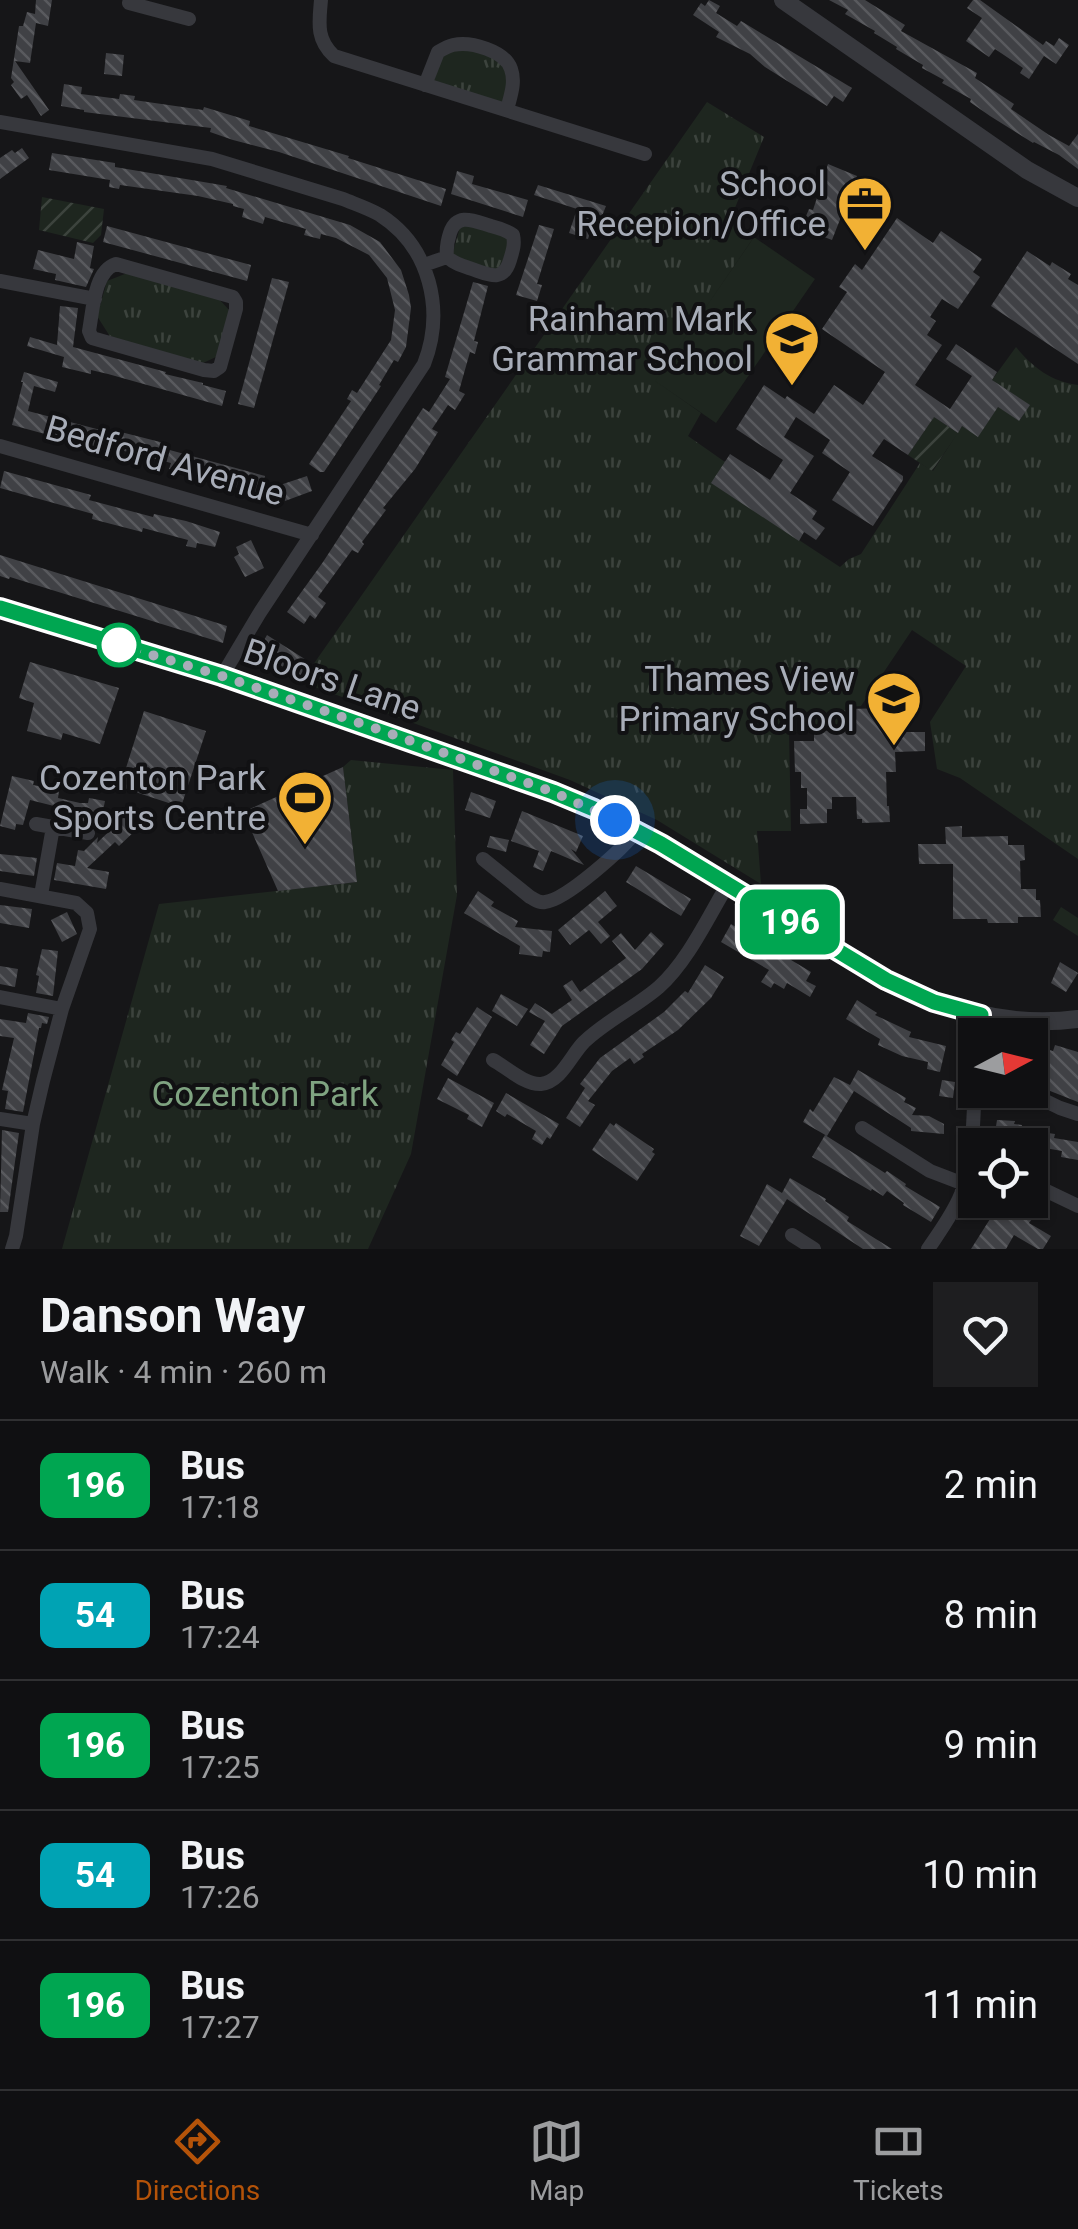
<!DOCTYPE html>
<html lang="en">
<head>
<meta charset="utf-8">
<style>
  body { margin:0; font-family:Roboto,sans-serif; background:#1e1e20; color:#f1f3f6; height:100vh; display:flex; flex-direction:column; font-size:38px; white-space:nowrap }
  * { box-sizing:border-box; margin:0 }
  p { font-size:32px; color:#9c9d9f }
  .icon { flex:none; width:55px; height:55px; fill:none; stroke:currentColor; stroke-width:2; stroke-linecap:round; stroke-linejoin:round }
  .map { position:relative; height:1249px; overflow:hidden }
  .sheet { display:flex; flex-direction:column; background:#101012; flex:1 }
  .sheet>* { flex:none }
  .badge { padding:0 20px; border-radius:15px; font-size:35px; line-height:65px }
  .needle { width:65px; rotate:83deg }
  .controls { position:absolute; left:958px; top:1018px; display:grid; gap:20px }
  .controls a { display:grid; place-items:center; width:90px; height:90px; border-radius:0px; background:#101012; box-shadow:0 2px 8px #0004,0 0 0 2px #303032; font-size:50px }
  .you { position:absolute; width:50px; height:50px; margin:-25px; border:8px solid #fff; border-radius:50%; background:#1a73e8; box-shadow:0 0 0 15px #1a73e833 }
  .map>.badge { position:absolute; translate:-50% -50%; box-shadow:0 0 0 5px #fff }
  .round { display:grid; place-items:center; flex:none; width:105px; height:105px; border-radius:0px; background:#1e1e20 }
  .summary { display:flex; align-items:center; justify-content:space-between; height:170px; padding:0 40px }
  h1 { font-size:48px; font-weight:700; line-height:75px }
  ul { padding:0; list-style:none }
  li { display:flex; align-items:center; gap:30px; height:130px; padding:0 40px; border-top:2px solid #303032 }
  li div { flex:1 }
  li b { display:block; font-size:38px }
  li em { font-style:normal }
  li .badge { min-width:110px; font-weight:700; text-align:center }
  .tab-bar { display:flex; justify-content:space-around; align-items:center; height:140px; border-top:2px solid #303032; background:#101012; font-size:28px; color:#9c9d9f }
  .tab-bar a { display:grid; justify-items:center; gap:5px }
  .tab-bar .on { color:#b45309 }
  .map>svg:first-child { display:block }
  .grass { fill:url(#grass-tufts) }
  .garden { fill:url(#garden-furrows) }
  .pitch { fill:#1e261f }
  .building { fill:url(#building-back-hatch) }
  .lines { fill:none; stroke-linecap:round; stroke-linejoin:round }
  .minor { stroke:#37383d; stroke-width:14 }
  .tertiary { stroke:#37383d; stroke-width:18 }
  .line-casing { stroke:#fff; stroke-width:22 }
  .line { stroke:#00a651; stroke-width:15 }
  .walk { stroke:#a8adb8; stroke-width:10; stroke-dasharray:0 18 }
  .stop-dot { fill:#fff; stroke:#00a651; stroke-width:5 }
  .labels { text-anchor:middle; dominant-baseline:central; stroke-width:8; stroke-linejoin:round; paint-order:stroke }
  .poi-label { font-size:35px; fill:#a8adb8; stroke:#111113; text-anchor:end }
  .street-label { font-size:35px; fill:#a8adb8; stroke:#111113 }
  .park-label { font-size:35px; fill:#7fa381; stroke:#111113 }
</style>
</head>
<body>
<div class="map">
<svg width="1078" height="1249" viewBox="0 0 1078 1249">
  <defs>
    <pattern id="grass-tufts" width="24" height="20" patternUnits="userSpaceOnUse" patternTransform="scale(2.5)"><rect width="24" height="20" fill="#1e261f"/><path d="M3 7l-1-3M5 7V3M7 7l1-3M15 17l-1-3M17 17v-4M19 17l1-3" fill="none" stroke="#3c433d"/></pattern>
    <pattern id="garden-furrows" width="10" height="10" patternUnits="userSpaceOnUse" patternTransform="scale(2.5)"><rect width="10" height="10" fill="#1e261f"/><path d="M-1 1l2-2M0 10L10 0M9 11l2-2" fill="none" stroke="#3c433d"/></pattern>
    <pattern id="building-back-hatch" width="6" height="6" patternUnits="userSpaceOnUse" patternTransform="scale(2.5)"><rect width="6" height="6" fill="#404145"/><path d="M-1 5l2 2M0 0l6 6M5-1l2 2" fill="none" stroke="#595a5e"/></pattern>
  </defs>
  <rect width="100%" height="100%" fill="#161618"/>
  <path class="grass" d="M 476,46 L 511,69 L 507,110 L 425,85 L 438,52 Z
    M 707,102 L 764,137 L 730,220 L 754,237 L 656,381 L 701,413 L 688,436 L 725,462 L 712,483 L 840,567 L 849,559 L 861,554 L 920,463 L 933,471 L 962,426 L 978,436 L 998,407 L 1020,420 L 1029,405 L 992,380 L 1016,347 C 1032,367 1052,382 1078,385 L 1078,859 L 960,778 L 937,769 L 930,722 L 966,666 L 912,630 L 861,706 L 846,707 L 846,722 L 839,728 L 810,728 L 809,732 L 789,732 L 791,831 L 757,831 L 761,884 L 657,820 L 570,780 L 301,682 Z
    M 461,224 L 509,236 L 506,264 L 496,272 L 452,255 Z
    M 130,272 L 217,297 L 230,311 L 218,356 L 203,363 L 111,338 L 97,316 L 107,281 Z
    M 351,760 L 453,770 L 457,895 L 411,1154 L 368,1249 L 62,1249 L 159,904 L 357,882 L 343,767 Z
    M 1061,907 L 1078,918 L 1078,936 L 1053,920 Z"/>
  <path class="garden" d="M 42,197 L 104,209 L 101,235 L 93,243 L 39,230 Z
    M 934,417 L 958,433 L 932,471 L 908,455 Z"/>
  <path class="pitch" d="M 754,237 L 815,279 L 716,423 L 655,381 Z"/>
  <path class="building" d="M 36,0 L 52,0 L 48,26 L 36,23 L 30,63 L 15,61 L 49,110 L 41,116 L 27,95 L 21,99 L 11,85 L 14,82 L 11,78 L 19,26 L 23,26 L 27,12 L 35,14 Z
    M 709,0 L 720,6 L 716,13 L 737,26 L 741,21 L 852,88 L 843,102 L 834,96 L 827,106 L 765,67 L 750,54 L 716,37 L 719,32 L 693,15 L 701,3 L 705,6 Z
    M 829,0 L 865,0 L 905,25 L 901,31 L 977,73 L 975,78 L 1014,104 L 1011,109 L 1049,135 L 1069,146 L 1078,134 L 1078,169 L 1059,155 L 1034,142 L 1033,143 L 990,116 L 970,102 L 971,99 L 942,83 L 944,80 L 922,68 L 923,65 L 896,49 L 897,47 L 874,33 L 875,31 L 845,14 L 848,10 Z
    M 973,0 L 980,0 L 1043,45 L 1046,41 L 1054,46 L 1059,38 L 1069,45 L 1056,64 L 1044,56 L 1029,79 L 1020,73 L 1023,68 L 995,49 L 989,57 L 966,41 L 982,18 L 967,8 Z
    M 106,53 L 124,55 L 122,76 L 104,74 Z
    M 64,84 L 82,87 L 81,94 L 119,99 L 120,94 L 135,96 L 134,100 L 203,110 L 204,107 L 250,121 L 249,126 L 349,156 L 348,158 L 446,189 L 441,206 L 279,152 L 233,140 L 210,132 L 211,128 L 84,112 L 84,110 L 61,106 Z
    M 22,148 L 29,158 L 0,179 L 0,158 L 12,150 L 15,153 Z
    M 52,153 L 115,163 L 115,167 L 227,186 L 226,188 L 350,225 L 380,242 L 401,270 L 409,295 L 411,308 L 406,347 L 398,362 L 394,360 L 379,385 L 381,386 L 324,472 L 320,472 L 309,464 L 351,401 L 347,399 L 352,390 L 357,393 L 391,340 L 395,310 L 387,278 L 369,255 L 336,238 L 321,234 L 320,239 L 304,235 L 306,229 L 265,217 L 263,224 L 242,217 L 244,209 L 233,206 L 233,204 L 198,196 L 120,185 L 119,189 L 109,187 L 110,180 L 49,170 Z
    M 828,164 L 857,176 L 832,240 L 801,228 L 809,209 L 813,210 Z
    M 457,171 L 474,176 L 472,184 L 528,200 L 523,217 L 451,194 Z
    M 538,185 L 606,206 L 602,216 L 596,214 L 588,239 L 569,233 L 577,209 L 534,195 Z
    M 897,218 L 933,243 L 941,231 L 982,259 L 973,272 L 980,277 L 958,309 L 942,299 L 930,317 L 936,321 L 927,335 L 942,345 L 915,385 L 950,409 L 972,376 L 946,359 L 956,344 L 997,372 L 992,380 L 1030,405 L 1019,421 L 998,407 L 978,437 L 962,426 L 958,433 L 934,417 L 908,455 L 884,439 L 872,456 L 903,476 L 903,480 L 873,526 L 832,500 L 850,472 L 822,453 L 830,440 L 796,417 L 784,437 L 814,456 L 790,493 L 817,511 L 812,519 L 825,528 L 816,540 L 804,532 L 799,541 L 711,483 L 730,454 L 770,480 L 783,460 L 736,429 L 764,385 L 785,399 L 787,396 L 814,414 L 834,385 L 863,405 L 885,372 L 822,329 L 847,292 L 839,287 L 855,264 L 862,270 Z
    M 539,225 L 554,229 L 537,284 L 542,285 L 537,301 L 516,295 Z
    M 107,226 L 251,265 L 247,281 L 103,242 Z
    M 77,242 L 94,246 L 90,268 L 94,269 L 86,287 L 55,280 L 56,274 L 33,269 L 38,250 L 74,259 Z
    M 1027,251 L 1050,266 L 1052,262 L 1071,274 L 1068,279 L 1078,285 L 1078,364 L 991,306 Z
    M 272,278 L 289,282 L 254,408 L 238,404 Z
    M 473,282 L 488,286 L 474,341 L 478,342 L 475,354 L 470,352 L 459,391 L 465,394 L 455,410 L 448,405 L 432,429 L 438,432 L 415,469 L 383,508 L 386,510 L 362,542 L 364,544 L 358,553 L 352,550 L 318,597 L 326,603 L 315,619 L 310,615 L 304,624 L 287,612 L 323,562 L 423,408 L 429,412 L 450,379 L 445,377 Z
    M 60,306 L 78,308 L 73,347 L 166,372 L 165,374 L 203,383 L 203,385 L 226,391 L 222,406 L 108,374 L 91,370 L 91,374 L 62,367 L 64,357 L 27,346 L 30,337 L 57,345 Z
    M 24,372 L 58,382 L 55,392 L 34,386 L 28,411 L 112,433 L 113,430 L 168,444 L 166,449 L 265,476 L 260,494 L 169,469 L 171,463 L 101,445 L 100,449 L 12,425 L 23,382 L 21,382 Z
    M 4,471 L 91,495 L 89,500 L 153,517 L 154,514 L 186,521 L 220,532 L 215,547 L 197,543 L 196,548 L 186,546 L 188,540 L 143,528 L 142,532 L 92,519 L 93,514 L 0,488 Z
    M 307,476 L 312,491 L 285,501 L 280,485 Z
    M 251,540 L 264,568 L 245,577 L 234,557 L 239,554 L 236,547 Z
    M 0,555 L 227,626 L 223,643 L 10,577 L 9,579 L 0,576 Z
    M 267,635 L 311,663 L 301,678 L 258,651 Z
    M 30,662 L 119,688 L 100,744 L 63,733 L 61,740 L 27,731 L 34,703 L 19,698 Z
    M 885,708 L 886,728 L 898,727 L 898,732 L 925,732 L 925,751 L 895,752 L 896,772 L 886,772 L 887,806 L 889,806 L 890,822 L 862,823 L 862,819 L 857,819 L 856,797 L 832,797 L 832,809 L 827,809 L 827,823 L 800,824 L 800,809 L 807,809 L 807,788 L 801,788 L 801,772 L 795,772 L 794,741 L 814,741 L 814,731 L 851,730 L 850,709 Z
    M 144,711 L 206,731 L 181,807 L 120,787 Z
    M 343,767 L 357,882 L 278,891 L 243,812 Z
    M 12,776 L 34,781 L 33,785 L 59,790 L 58,798 L 80,803 L 88,803 L 89,798 L 105,801 L 100,825 L 52,814 L 54,806 L 30,800 L 23,825 L 16,824 L 15,830 L 0,826 Z
    M 471,792 L 496,801 L 490,818 L 465,810 Z
    M 522,811 L 583,836 L 576,852 L 571,849 L 584,865 L 551,851 L 543,871 L 533,867 L 539,851 L 511,841 Z
    M 125,816 L 137,829 L 119,846 L 115,842 L 87,868 L 109,872 L 106,889 L 54,880 L 57,863 L 75,866 L 78,850 L 84,851 L 98,837 L 97,843 Z
    M 962,826 L 962,837 L 1008,836 L 1008,845 L 1024,845 L 1025,860 L 1020,861 L 1021,889 L 1036,889 L 1036,900 L 1040,900 L 1041,917 L 1018,917 L 1018,923 L 988,923 L 987,919 L 953,919 L 953,864 L 919,864 L 918,844 L 946,844 L 945,827 Z
    M 490,836 L 509,840 L 506,852 L 487,847 Z
    M 0,854 L 37,858 L 34,876 L 0,871 Z
    M 636,866 L 691,899 L 681,916 L 626,882 Z
    M 478,891 L 494,902 L 491,906 L 518,921 L 515,927 L 552,931 L 550,952 L 543,951 L 542,957 L 519,954 L 520,946 L 464,913 Z
    M 605,891 L 617,906 L 598,922 L 610,936 L 601,944 L 589,930 L 570,945 L 558,930 Z
    M 0,905 L 32,909 L 29,928 L 0,923 Z
    M 67,912 L 77,934 L 62,942 L 51,920 Z
    M 731,924 L 811,972 L 806,981 L 816,986 L 810,997 L 787,983 L 784,989 L 774,983 L 771,988 L 761,982 L 769,970 L 721,942 Z
    M 651,932 L 664,944 L 642,969 L 562,1026 L 544,1054 L 530,1045 L 545,1021 L 529,1012 L 535,1003 L 552,1014 L 572,1000 L 563,986 L 572,980 L 580,992 L 626,958 L 612,941 L 621,933 L 635,950 Z
    M 42,949 L 58,951 L 53,996 L 36,993 L 39,976 L 36,975 Z
    M 1060,962 L 1078,973 L 1066,992 L 1051,983 Z
    M 705,965 L 724,977 L 711,998 L 678,1030 L 642,1054 L 644,1057 L 634,1064 L 630,1058 L 612,1071 L 588,1101 L 595,1105 L 580,1127 L 566,1118 L 585,1088 L 580,1084 L 600,1058 L 664,1012 L 685,991 L 688,993 Z
    M 0,966 L 18,969 L 15,987 L 0,984 Z
    M 501,994 L 528,1009 L 517,1026 L 492,1011 Z
    M 857,1000 L 877,1013 L 875,1015 L 911,1032 L 909,1037 L 946,1046 L 940,1072 L 927,1069 L 928,1062 L 902,1056 L 878,1045 L 880,1039 L 846,1019 Z
    M 477,1007 L 492,1017 L 457,1076 L 441,1065 L 454,1042 L 451,1040 L 456,1032 L 460,1034 Z
    M 28,1013 L 49,1017 L 47,1024 L 42,1023 L 41,1028 L 39,1028 L 23,1112 L 5,1109 L 8,1091 L 2,1090 L 14,1038 L 0,1036 L 0,1019 L 26,1023 Z
    M 1030,1044 L 1053,1051 L 1055,1045 L 1078,1052 L 1078,1102 L 1040,1087 L 1045,1067 L 1030,1063 Z
    M 858,1070 L 906,1098 L 904,1102 L 916,1108 L 912,1115 L 929,1116 L 944,1124 L 944,1134 L 911,1131 L 911,1128 L 854,1091 L 827,1136 L 803,1122 L 810,1109 L 813,1112 L 834,1077 L 850,1085 Z
    M 448,1078 L 494,1103 L 482,1127 L 467,1119 L 469,1115 L 437,1099 Z
    M 942,1080 L 955,1082 L 953,1098 L 939,1096 Z
    M 506,1093 L 559,1124 L 550,1139 L 547,1137 L 542,1145 L 532,1139 L 536,1131 L 507,1114 L 505,1117 L 496,1111 Z
    M 997,1120 L 1015,1121 L 1014,1124 L 1022,1125 L 1021,1129 L 1055,1134 L 1054,1138 L 1078,1142 L 1078,1160 L 1061,1157 L 1062,1151 L 994,1139 Z
    M 610,1123 L 614,1126 L 616,1123 L 654,1149 L 652,1152 L 655,1154 L 637,1181 L 592,1150 Z
    M 2,1130 L 19,1133 L 8,1212 L 0,1212 Z
    M 825,1135 L 885,1173 L 887,1171 L 906,1184 L 905,1186 L 940,1207 L 931,1222 L 903,1205 L 904,1203 L 887,1191 L 883,1196 L 872,1189 L 871,1191 L 812,1157 Z
    M 790,1178 L 826,1199 L 825,1201 L 849,1217 L 847,1221 L 892,1249 L 863,1249 L 787,1199 L 759,1246 L 740,1236 L 767,1184 L 782,1193 Z
    M 982,1200 L 997,1200 L 1032,1219 L 1029,1223 L 1051,1236 L 1043,1249 L 1038,1249 L 1014,1235 L 1006,1249 L 971,1249 L 990,1219 L 976,1212 Z"/>
  <g class="lines">
    <path class="minor" d="M 321,0 C 319,23 316,39 334,56 L 645,154
      M 129,3 L 189,19
      M 425,85 L 438,52 C 443,49 448,46 453,45 C 471,41 505,51 511,69 C 516,83 510,97 507,110
      M 0,122 L 212,159 L 343,199 C 355,204 368,208 380,215 C 430,247 445,310 424,364 L 259,614 L 222,676
      M 116,264 L 233,297 L 236,302 L 236,309 L 220,367 L 214,371 L 204,370 L 92,338 L 89,331 C 93,310 94,271 116,264 Z
      M 424,265 L 447,257 C 446,248 447,242 450,233 C 457,212 474,221 491,226 C 499,228 506,230 513,235 C 515,244 513,250 510,260 C 503,284 488,274 469,268 C 460,265 454,263 447,257
      M 0,281 L 95,299
      M 0,446 L 312,535
      M 36,824 L 53,827
      M 483,859 L 530,897 C 536,900 538,903 545,902 C 566,900 624,848 636,831
      M 0,889 L 76,903 L 87,913 L 90,929 L 62,1009 L 43,1081 L 33,1124 L 16,1236 L 12,1249
      M 41,895 L 53,827 L 88,833
      M 0,997 L 62,1009
      M 980,1035 L 981,1015
      M 493,1060 C 506,1067 525,1085 541,1084 C 561,1082 571,1055 584,1042 C 607,1020 636,1007 659,987 C 688,961 708,917 728,884
      M 1023,1090 L 1060,1108 L 1078,1114
      M 0,1119 L 33,1124
      M 862,1128 L 930,1171 L 964,1184
      M 1030,1183 L 1078,1206
      M 792,1235 L 814,1249
      M 928,1249 C 940,1231 953,1214 961,1194 C 974,1159 973,1120 975,1083"/>
    <path class="tertiary" d="M 783,0 L 1027,170 L 1078,198
      M 0,608 L 222,676 L 553,792 C 622,821 685,858 749,896 C 852,959 950,1036 1078,1019"/>
  </g>
  <g class="lines">
    <g class="line-casing">
      <path id="line" d="M 0,608 L 222,676 L 553,792 L 594,809 L 661,844 L 886,980 L 934,1002 L 981,1015"/>
    </g>
    <use href="#line" class="line"/>
    <path class="walk" d="M 119,645 L 222,676 L 380,730 L 553,792 L 615,820"/>
  </g>
  <defs>
    <g id="office-pin" transform="scale(2.875)"><path d="M0 17L-7.5 6A9.5 9.5 0 1 1 7.5 6Z" fill="#f2b134" stroke="#111113"/><path d="M-6-3h4V-5.5h4V-3h4V5H-6ZM-1-4.5V-3h2v-1.5ZM-6 0V1H6V0Z" fill="#111"/></g>
    <g id="school-pin" transform="scale(2.875)"><path d="M0 17L-7.5 6A9.5 9.5 0 1 1 7.5 6Z" fill="#f2b134" stroke="#111113"/><path d="M0-5L7-2L0 1L-7-2ZM-4 1L0 2.5L4 1V4Q0 6-4 4Z" fill="#111"/></g>
    <g id="stadium-pin" transform="scale(2.875)"><path d="M0 17L-7.5 6A9.5 9.5 0 1 1 7.5 6Z" fill="#f2b134" stroke="#111113"/><path d="M0-5a6.5 5 0 1 0 0 10a6.5 5 0 1 0 0-10ZM-3.5-1.8h7v3.6h-7Z" fill="#111"/></g>
  </defs>
  <g fill-rule="evenodd">
    <use href="#office-pin" x="865" y="204"/>
    <use href="#school-pin" x="792" y="339"/>
    <use href="#school-pin" x="894" y="699"/>
    <use href="#stadium-pin" x="305" y="798"/>
  </g>
  <circle class="stop-dot" cx="119" cy="645" r="20"/>
  <g class="labels">
    <g class="poi-label">
      <text x="826" y="184">School<tspan x="826" dy="40">Recepion/Office</tspan></text>
      <text x="753" y="319">Rainham Mark<tspan x="753" dy="40">Grammar School</tspan></text>
      <text x="855" y="679">Thames View<tspan x="855" dy="40">Primary School</tspan></text>
      <text x="266" y="778">Cozenton Park<tspan x="266" dy="40">Sports Centre</tspan></text>
    </g>
    <g class="street-label">
      <text transform="translate(165 461) rotate(16)">Bedford Avenue</text>
      <text transform="translate(332 680) rotate(19)">Bloors Lane</text>
    </g>
    <g class="park-label">
      <text x="265" y="1094">Cozenton Park</text>
    </g>
  </g>
</svg>
<div class="controls">
<a><svg class="needle" viewBox="-14 -14 28 28"><path d="M0-13l5 13h-10z" fill="#e53935"/><path d="M0 13l5-13h-10z" fill="#9c9d9f"/></svg></a>
<a><svg class="icon" aria-label="locate" viewBox="0 0 24 24"><circle cx="12" cy="12" r="6"/><path d="M12 2v4M12 18v4M2 12h4M18 12h4"/></svg></a>
</div>
<div class="you" style="left:615px;top:820px"></div>
<b class="badge" style="left:790px;top:922px;background:#00a651;color:#fff">196</b>
</div>
<section class="sheet">
<div class="summary"><div><h1>Danson Way</h1><p>Walk · 4 min · 260 m</p></div><a class="round"><svg class="icon" aria-label="heart" viewBox="0 0 24 24"><path d="M12 20l-8-8c-3-5 5-10 8-4 3-6 11-1 8 4z"/></svg></a></div>
<ul>
<li><span class="badge" style="background:#00a651;color:#fff">196</span><div><b>Bus</b><p>17:18</p></div><em>2 min</em></li>
<li><span class="badge" style="background:#00a3b4;color:#fff">54</span><div><b>Bus</b><p>17:24</p></div><em>8 min</em></li>
<li><span class="badge" style="background:#00a651;color:#fff">196</span><div><b>Bus</b><p>17:25</p></div><em>9 min</em></li>
<li><span class="badge" style="background:#00a3b4;color:#fff">54</span><div><b>Bus</b><p>17:26</p></div><em>10 min</em></li>
<li><span class="badge" style="background:#00a651;color:#fff">196</span><div><b>Bus</b><p>17:27</p></div><em>11 min</em></li>
</ul>
</section>
<nav class="tab-bar">
<a class="on"><svg class="icon" aria-label="directions" viewBox="0 0 24 24"><path d="M12 3l9 9-9 9-9-9zM9 14v-3h6M13 9l2 2-2 2"/></svg>Directions</a>
<a><svg class="icon" aria-label="map" viewBox="0 0 24 24"><path d="M3 6l6-2 6 2 6-2v14l-6 2-6-2-6 2zM9 4v14M15 6v14"/></svg>Map</a>
<a><svg class="icon" aria-label="tickets" viewBox="0 0 24 24"><path d="M3 7h18v10H3zM15 7v10"/></svg>Tickets</a>
</nav>
</body>
</html>
